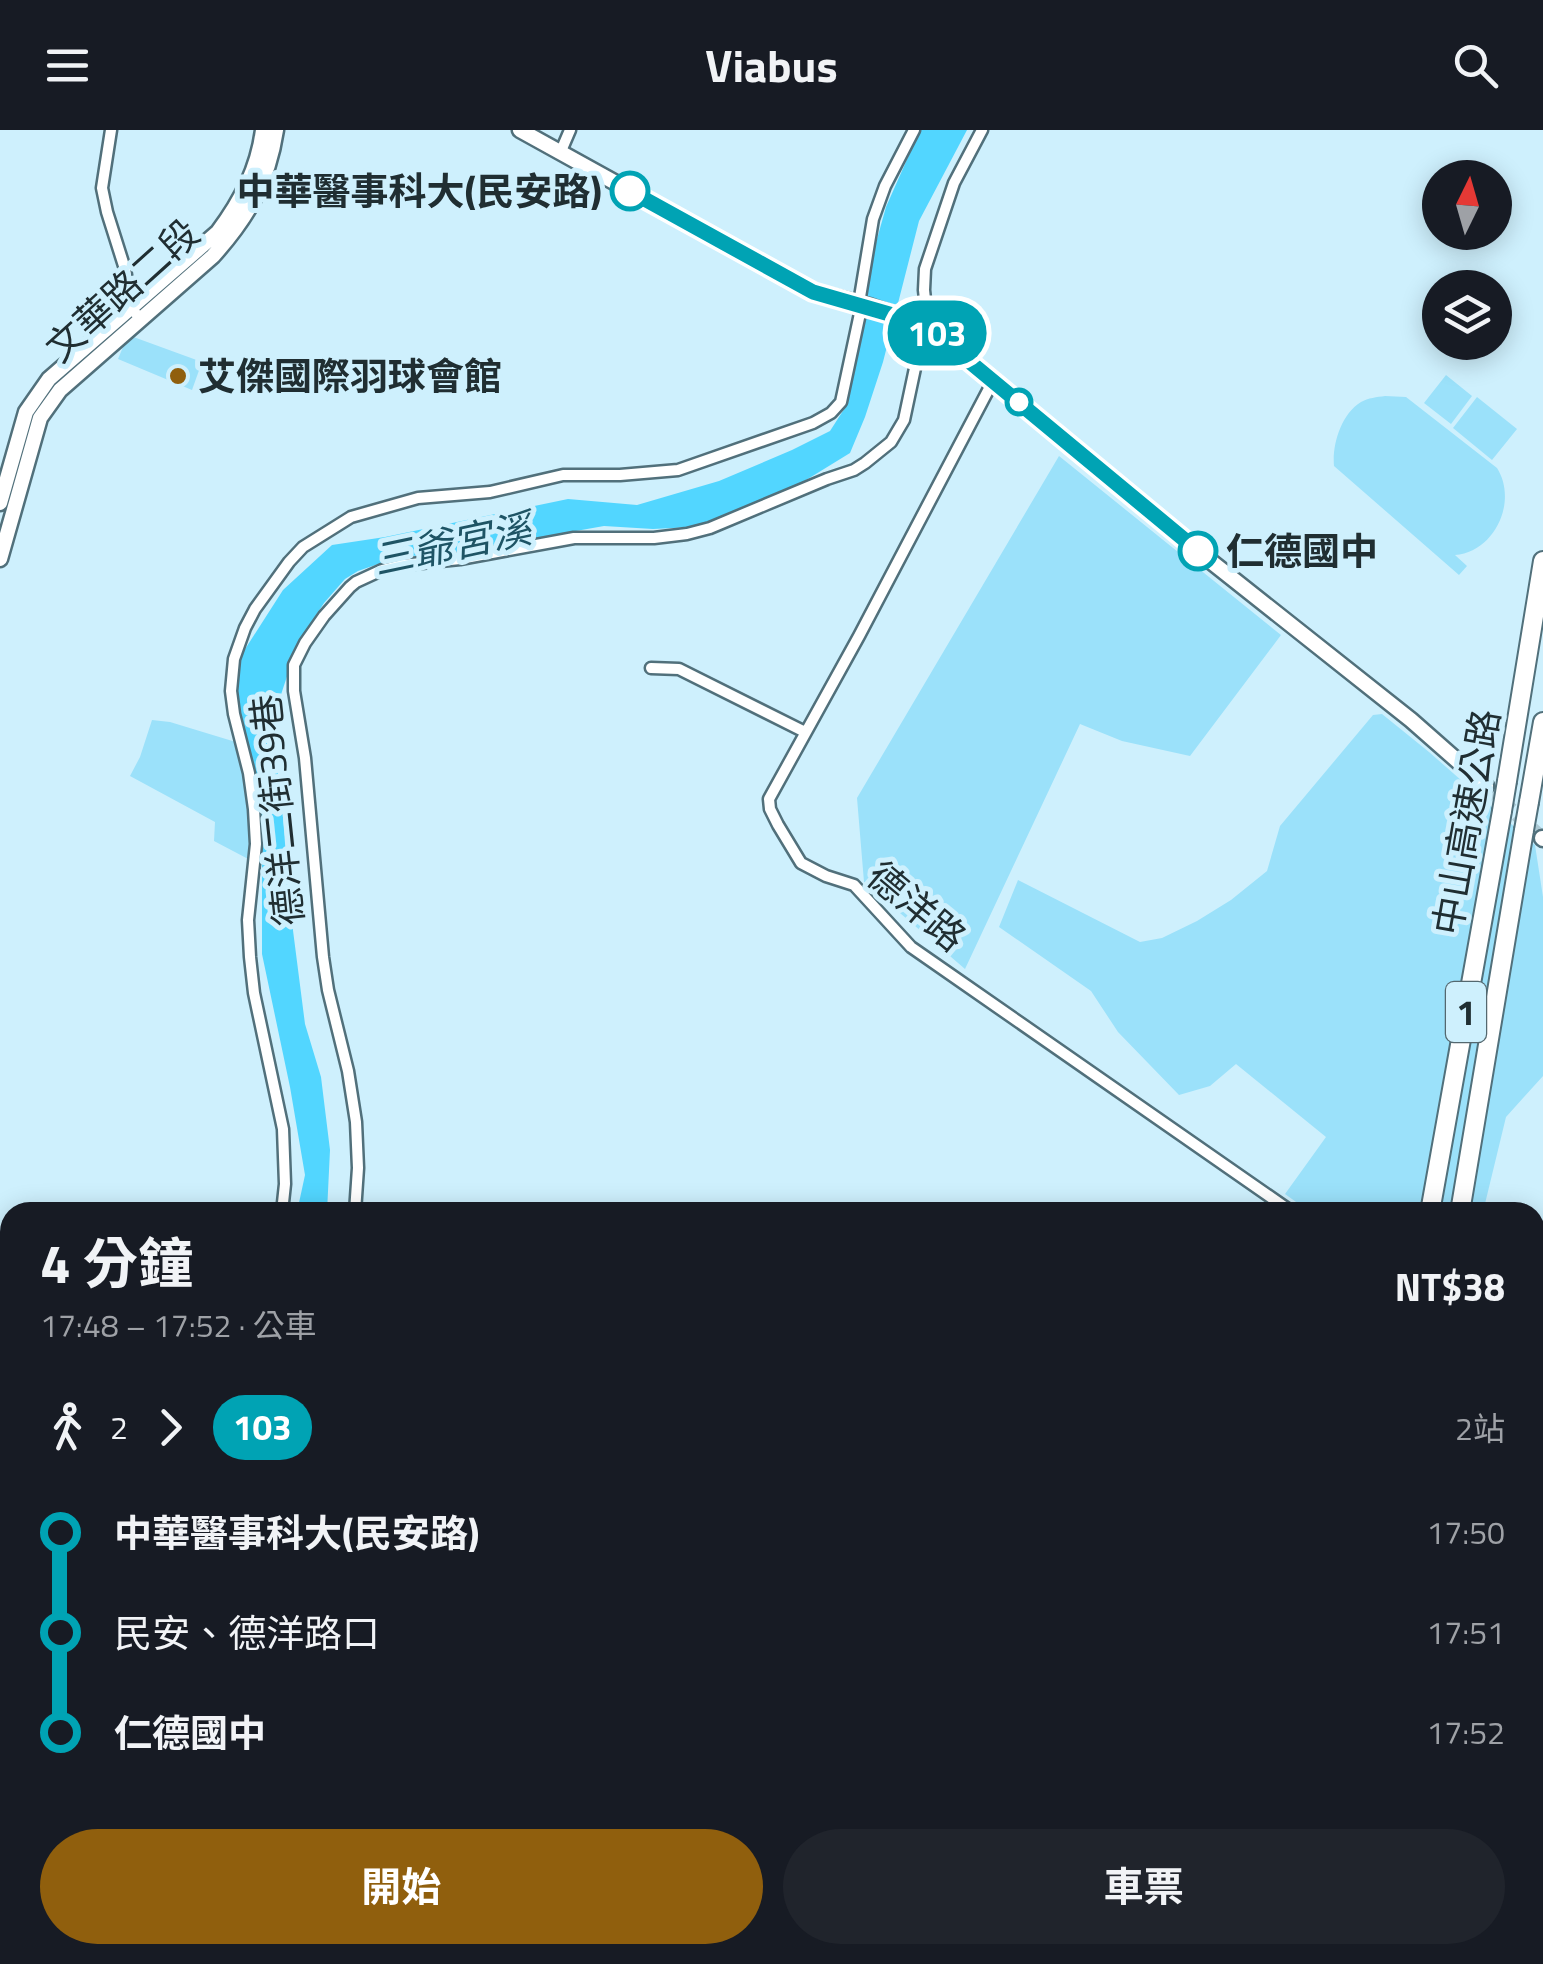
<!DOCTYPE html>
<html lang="zh-TW">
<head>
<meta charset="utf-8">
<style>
  body { margin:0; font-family:"Titillium Web","Noto Sans TC",sans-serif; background:#20242c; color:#f1f3f6; height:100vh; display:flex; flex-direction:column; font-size:38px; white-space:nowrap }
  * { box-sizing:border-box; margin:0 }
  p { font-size:32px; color:#9ea1a6 }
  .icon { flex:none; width:55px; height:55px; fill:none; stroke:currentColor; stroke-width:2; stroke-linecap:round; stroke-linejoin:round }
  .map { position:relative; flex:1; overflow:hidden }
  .sheet { position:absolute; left:0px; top:1072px; width:1545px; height:762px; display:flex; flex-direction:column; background:#171b24; border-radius:30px 30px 0 0; box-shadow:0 5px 25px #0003 }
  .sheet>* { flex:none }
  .badge { padding:0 20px; border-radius:32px; font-size:35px; line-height:65px }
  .needle { width:65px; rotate:5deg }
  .controls { position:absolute; left:1422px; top:30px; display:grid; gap:20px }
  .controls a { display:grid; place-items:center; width:90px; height:90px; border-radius:50%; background:#171b24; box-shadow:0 5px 25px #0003; font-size:50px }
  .map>.badge { position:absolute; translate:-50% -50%; box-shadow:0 0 0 5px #fff }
  .legs { display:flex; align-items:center; gap:15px; height:110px; padding:0 40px; font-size:32px }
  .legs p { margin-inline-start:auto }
  .headline { display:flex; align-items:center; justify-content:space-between; height:170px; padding:0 40px }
  h1 { font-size:55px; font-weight:700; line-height:75px }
  .action { display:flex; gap:20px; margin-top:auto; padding:20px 40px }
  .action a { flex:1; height:115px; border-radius:60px; background:#905f0d; color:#fff; font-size:40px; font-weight:700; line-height:115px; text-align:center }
  .action a+a { background:#20242c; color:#f1f3f6 }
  ul { padding:0 40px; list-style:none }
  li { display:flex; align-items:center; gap:35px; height:100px; font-size:38px }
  li i { display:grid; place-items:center; width:15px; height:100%; margin:0 12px; background:currentColor }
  li i::after { content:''; width:25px; height:25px; margin:-12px; border:8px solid; border-radius:50%; background:#171b24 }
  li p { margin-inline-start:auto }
  li:first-child i { background:linear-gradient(#0000 50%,currentColor 0) }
  li:last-child i { background:linear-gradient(currentColor 50%,#0000 0) }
  header { display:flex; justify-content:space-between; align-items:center; height:130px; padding:0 40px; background:#171b24; font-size:45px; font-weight:700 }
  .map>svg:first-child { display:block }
  .green { fill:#9be1fa }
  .water { fill:#52d6ff }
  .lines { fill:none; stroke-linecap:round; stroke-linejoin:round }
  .secondary-tunnel { stroke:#abc9d4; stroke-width:14; stroke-dasharray:14 7; stroke-linecap:butt }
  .street-casing { stroke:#51707b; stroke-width:15 }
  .secondary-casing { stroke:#51707b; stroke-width:19 }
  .highway-casing { stroke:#51707b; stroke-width:22 }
  .street { stroke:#fff; stroke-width:10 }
  .secondary { stroke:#fff; stroke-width:14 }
  .highway { stroke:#fff; stroke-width:18 }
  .highway-bridge-casing { stroke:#51707b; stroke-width:22; stroke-linecap:butt }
  .highway-bridge { stroke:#fff; stroke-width:18 }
  .line-1-casing { stroke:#fff; stroke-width:22 }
  .line-1 { stroke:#00a3b4; stroke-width:15 }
  .stop-1-dot { fill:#fff; stroke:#00a3b4; stroke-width:5 }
  .poi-dot { fill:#905f0d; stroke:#cef0fd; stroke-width:4 }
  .labels { text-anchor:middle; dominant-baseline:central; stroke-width:10; stroke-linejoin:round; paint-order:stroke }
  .shield { fill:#cef0fd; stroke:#54686f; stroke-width:2.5 }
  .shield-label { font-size:35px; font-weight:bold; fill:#202e32 }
  .stop-label { font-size:38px; font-weight:bold; fill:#202e32; stroke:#cef0fd; text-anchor:end }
  .street-label { font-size:38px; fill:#202e32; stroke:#cef0fd }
  .poi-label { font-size:38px; font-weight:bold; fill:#202e32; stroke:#cef0fd; text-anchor:start }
  .water-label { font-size:40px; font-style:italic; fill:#1e5465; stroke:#cef0fd }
</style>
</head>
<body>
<header><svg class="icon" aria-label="menu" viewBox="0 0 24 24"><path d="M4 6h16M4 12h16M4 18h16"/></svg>Viabus<svg class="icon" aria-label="search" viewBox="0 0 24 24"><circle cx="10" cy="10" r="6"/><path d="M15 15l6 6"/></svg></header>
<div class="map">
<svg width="1543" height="1834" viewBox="0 0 1543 1834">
  <rect width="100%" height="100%" fill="#cef0fd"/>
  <path class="green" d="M 128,205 L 202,232 L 192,260 L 118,229 Z
    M 1446,245 L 1472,266 L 1451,294 L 1424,273 Z
    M 1385,266 L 1406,267 L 1497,338 C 1518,371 1495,422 1455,425 L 1467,436 L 1459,445 L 1334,336 C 1332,315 1341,284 1361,272 C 1368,268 1377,267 1385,266 Z
    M 1477,267 L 1517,299 L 1492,330 L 1453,298 Z
    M 1059,326 L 1281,505 L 1190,626 L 1122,611 L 1080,594 L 965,839 L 864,752 L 857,668 Z
    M 1382,584 L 1429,622 L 1535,715 L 1543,767 L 1543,946 L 1506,987 L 1483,1082 L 1310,1082 L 1285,1064 L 1326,1007 L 1236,934 L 1210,956 L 1179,965 L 1118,902 L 1091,861 L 999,797 L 1018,750 L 1140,812 L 1162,808 L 1197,791 L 1231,770 L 1267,741 L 1280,696 L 1373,585 Z
    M 152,590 L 170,592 L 239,613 L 247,645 L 252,731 L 214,711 L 215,692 L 130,646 L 140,627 Z
    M 0,1398 L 10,1404 L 10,1825 L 243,1825 L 243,1834 L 0,1834 Z
    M 1543,1489 L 1543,1621 L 1535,1621 L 1535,1490 Z"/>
  <path class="water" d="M 920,0 L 967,0 L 919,91 L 883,232 L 865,287 L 850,323 L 785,363 L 693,397 L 653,399 L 604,396 L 445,424 L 410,426 L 384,432 L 358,441 L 345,449 L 324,473 L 298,513 L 270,598 L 281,662 L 290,777 L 305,894 L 321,947 L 330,1020 L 327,1082 L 297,1082 L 305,1045 L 290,957 L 262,824 L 262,736 L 257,716 L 254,656 L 237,571 L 240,527 L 283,460 L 332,415 L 385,407 L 568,369 L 637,375 L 719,351 L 792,320 L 830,301 L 848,273 L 870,134 L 886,77 Z"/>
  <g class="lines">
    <path class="secondary-tunnel" d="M 1486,656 L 1542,708"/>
    <g class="street-casing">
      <path id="street" d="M 111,0 L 102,58 L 107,82 L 125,139 L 131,177 L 140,189
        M 561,21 L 570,0
        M 859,173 L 873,89 L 885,56 L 914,0
        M 993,251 L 859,506 L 769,669 L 770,679 L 778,695 L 801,733 L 826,746 L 854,755 L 911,817 L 1292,1082
        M 651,538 L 679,539 L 805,602
        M 282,1082 L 285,1054 L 283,999 L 254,863 L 250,827 L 248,790 L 256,714 L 254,679 L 249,643 L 234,584 L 231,561 L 234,529 L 245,498 L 255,479 L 289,432 L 303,417 L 351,387 L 418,368 L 490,362 L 563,345 L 620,345 L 678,340 L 813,293 L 831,283 L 841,272 L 862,174
        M 355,1082 L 358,1038 L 356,992 L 348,941 L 328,860 L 323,827 L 305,628 L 294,561 L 294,535 L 305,513 L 324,486 L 350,457 L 356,452 L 382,440 L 402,435 L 460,429 L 574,408 L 654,408 L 687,404 L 710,398 L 827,349 L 854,340 L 865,333 L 891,312 L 904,290 L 921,210 L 921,192 L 926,179 L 924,160 L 925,139 L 954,53 L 982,0
        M 1535,1255 L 1543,1260
        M 319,1825 L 320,1834"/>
    </g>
    <g class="secondary-casing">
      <path id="secondary" d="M 520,0 L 813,162 L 869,176 L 927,196 L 1170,399 L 1411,590 L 1486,656
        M 0,373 L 26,282 L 49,249 L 218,102 C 241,71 258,39 263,0
        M 0,429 L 40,288 L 60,260 L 213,126 C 248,87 268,52 276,0
        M 1542,708 L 1543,709
        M 1535,1323 L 1543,1322
        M 1535,1334 L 1543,1332
        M 0,1575 L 10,1576
        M 0,1588 L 10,1589"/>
    </g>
    <g class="highway-casing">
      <path id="highway" d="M 1507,651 L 1543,431
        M 1529,672 L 1543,592
        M 1430,1082 L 1502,681
        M 1460,1082 L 1524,700
        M 1335,1834 L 1335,1825
        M 1376,1834 L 1376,1825"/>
    </g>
    <use href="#street" class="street"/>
    <use href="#secondary" class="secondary"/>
    <use href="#highway" class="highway"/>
    <g class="highway-bridge-casing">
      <path id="highway-bridge" d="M 1502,681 L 1507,651
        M 1524,700 L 1529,672"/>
    </g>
    <use href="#highway-bridge" class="highway-bridge"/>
  </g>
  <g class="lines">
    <g class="line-1-casing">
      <path id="line-1" d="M 630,61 L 813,162 L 924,194 L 1198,421"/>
    </g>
    <use href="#line-1" class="line-1"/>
  </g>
  <g class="stop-1-dot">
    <circle cx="630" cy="61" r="18"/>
    <circle cx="1019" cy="272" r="12"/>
    <circle cx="1198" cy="421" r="18"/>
  </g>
  <circle class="poi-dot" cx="178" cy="246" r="10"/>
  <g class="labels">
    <rect class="shield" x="1446" y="852" width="40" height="60" rx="8"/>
    <g class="shield-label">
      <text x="1466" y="882">1</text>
    </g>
    <g class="stop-label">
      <text x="602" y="61">中華醫事科大(民安路)</text>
      <text x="1226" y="421" text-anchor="start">仁德國中</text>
    </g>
    <g class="street-label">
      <text transform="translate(122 160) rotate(-42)">文華路二段</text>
      <text transform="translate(277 680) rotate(-96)">德洋二街39巷</text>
      <text transform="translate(1466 692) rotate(-80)">中山高速公路</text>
      <text transform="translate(917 776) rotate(40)">德洋路</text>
    </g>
    <g class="poi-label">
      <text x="198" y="246">艾傑國際羽球會館</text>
    </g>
    <g class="water-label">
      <text transform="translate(452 414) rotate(-12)">三爺宮溪</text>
    </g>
  </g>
</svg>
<div class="controls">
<a><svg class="needle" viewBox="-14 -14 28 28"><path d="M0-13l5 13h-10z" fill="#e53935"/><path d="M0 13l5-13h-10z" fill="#9ea1a6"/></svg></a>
<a><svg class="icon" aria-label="layers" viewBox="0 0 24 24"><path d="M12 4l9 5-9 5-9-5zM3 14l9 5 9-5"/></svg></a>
</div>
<b class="badge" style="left:937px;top:203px;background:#00a3b4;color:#fff">103</b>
<section class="sheet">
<div class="headline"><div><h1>4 分鐘</h1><p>17:48 – 17:52 · 公車</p></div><b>NT$38</b></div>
<div class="legs"><svg class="icon" aria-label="walk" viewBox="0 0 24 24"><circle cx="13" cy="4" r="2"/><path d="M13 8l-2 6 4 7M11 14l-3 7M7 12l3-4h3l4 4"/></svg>2<svg class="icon" aria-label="forward" viewBox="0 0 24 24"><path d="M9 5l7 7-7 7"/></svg><b class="badge" style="background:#00a3b4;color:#fff">103</b><p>2站</p></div>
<ul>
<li><i style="color:#00a3b4"></i><b>中華醫事科大(民安路)</b><p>17:50</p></li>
<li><i style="color:#00a3b4"></i><span>民安、德洋路口</span><p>17:51</p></li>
<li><i style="color:#00a3b4"></i><b>仁德國中</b><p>17:52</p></li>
</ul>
<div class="action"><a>開始</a><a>車票</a></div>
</section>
</div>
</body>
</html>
